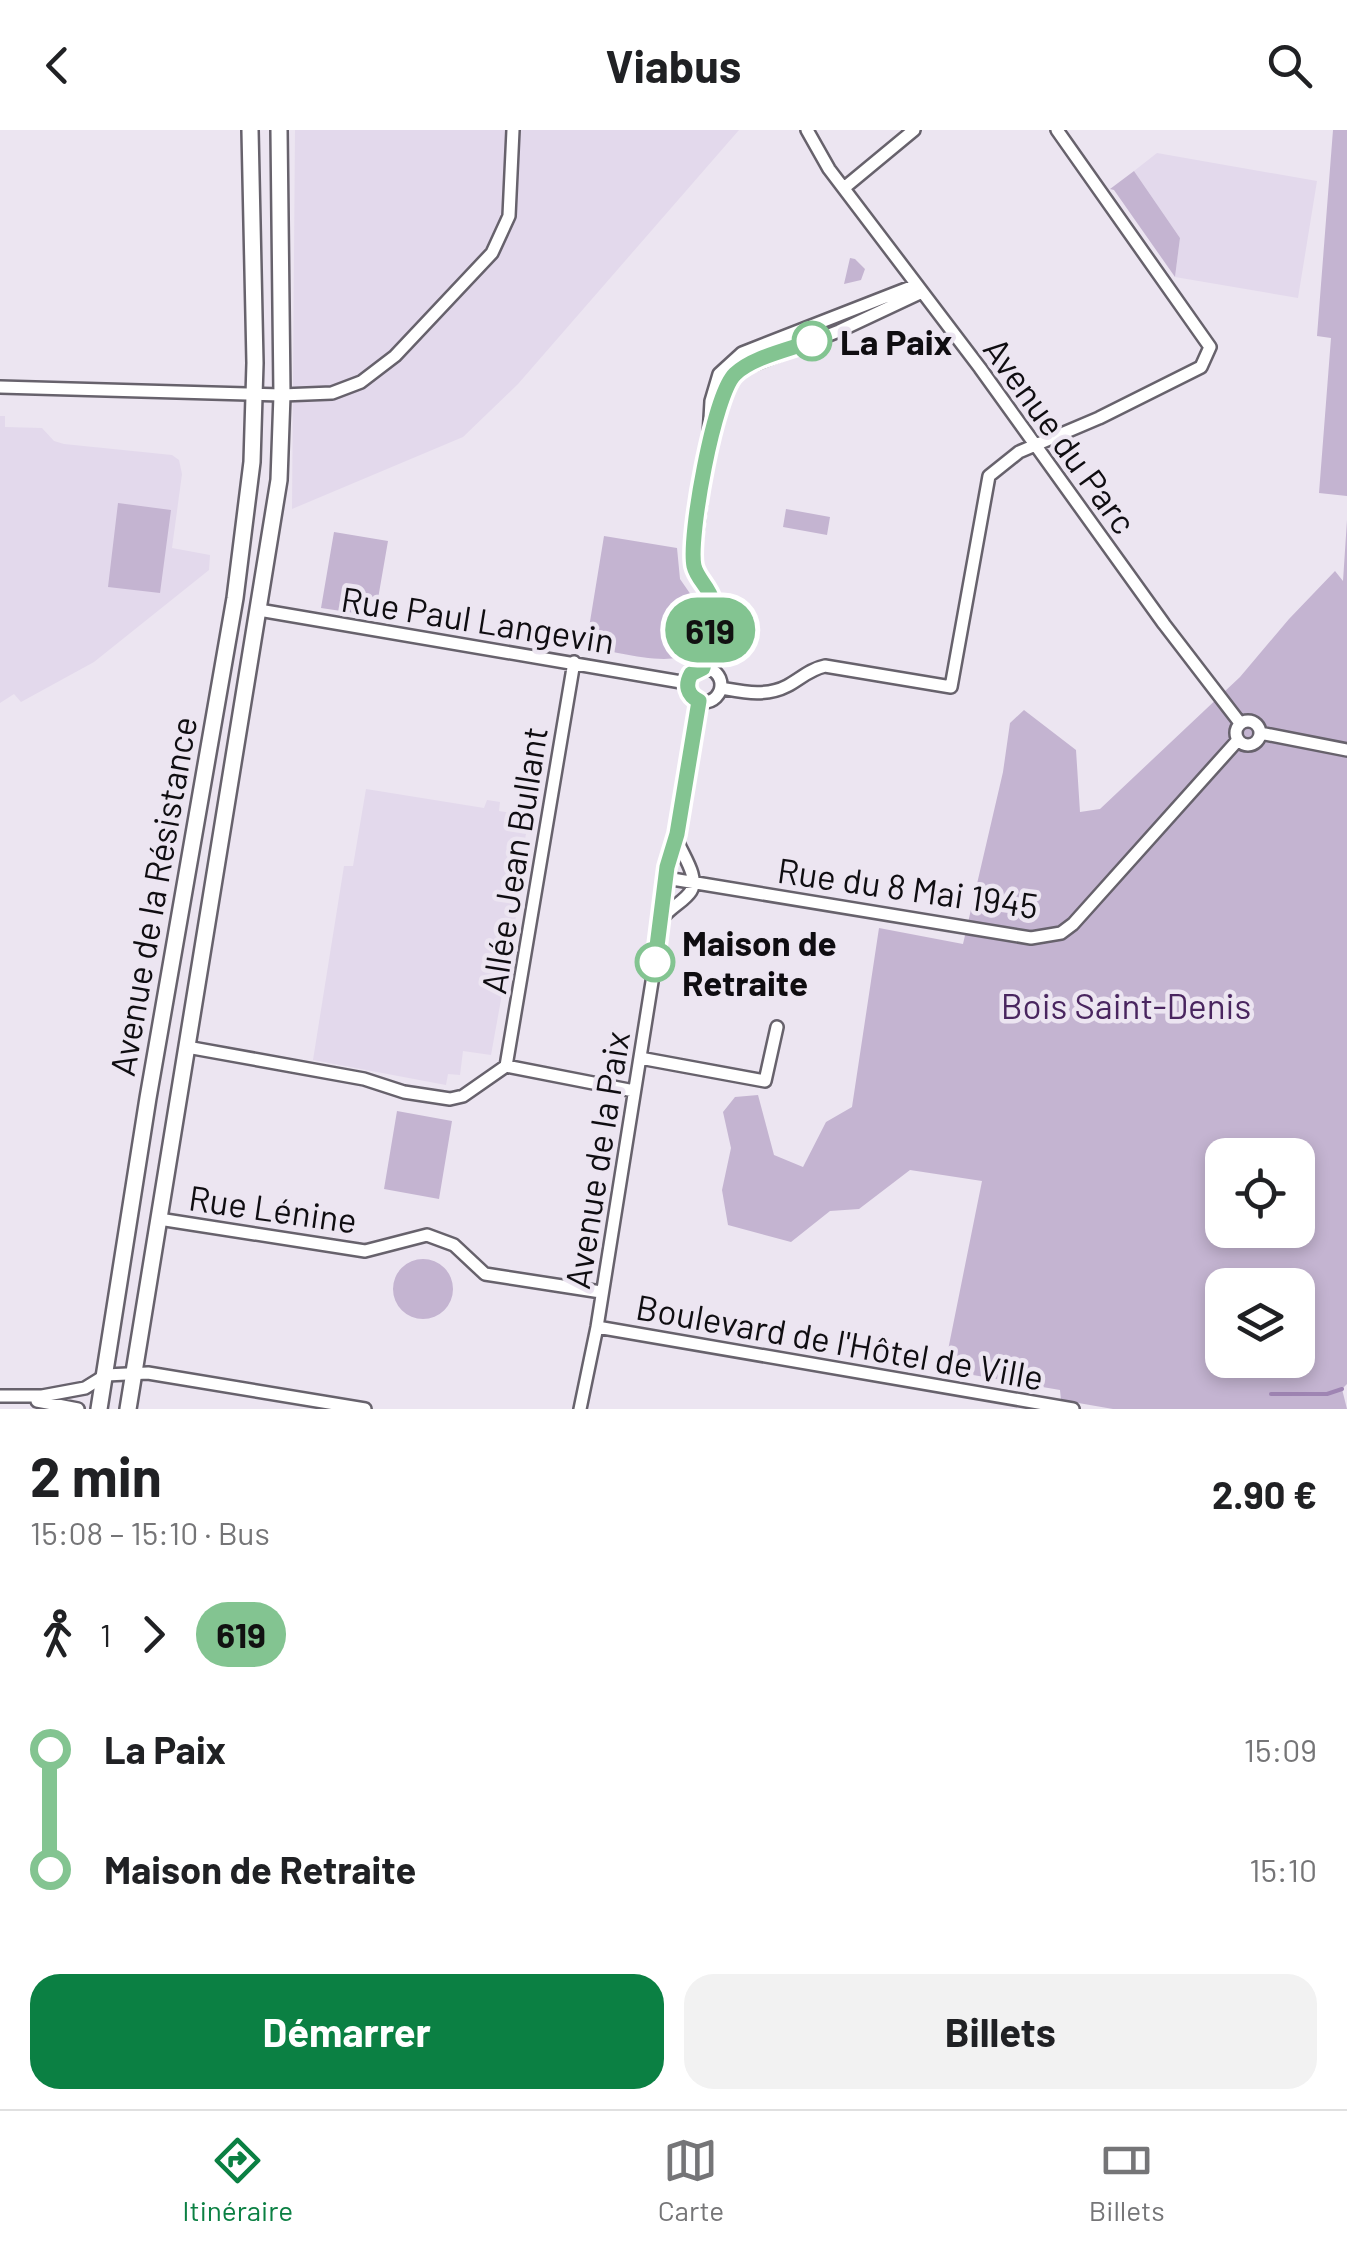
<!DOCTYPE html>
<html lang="fr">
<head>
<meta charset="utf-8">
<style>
  body { margin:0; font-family:Barlow,sans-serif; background:#f2f2f2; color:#202124; height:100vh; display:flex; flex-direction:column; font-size:38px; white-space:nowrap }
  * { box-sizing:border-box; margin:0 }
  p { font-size:32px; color:#757577 }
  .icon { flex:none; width:55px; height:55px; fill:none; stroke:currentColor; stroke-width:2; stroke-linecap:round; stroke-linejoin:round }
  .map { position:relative; height:1279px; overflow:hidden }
  .drawer { display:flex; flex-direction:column; background:#fff; flex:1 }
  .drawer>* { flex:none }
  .badge { padding:0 20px; border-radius:32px; font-size:35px; line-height:65px }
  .buttons { position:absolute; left:1205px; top:1008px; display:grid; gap:20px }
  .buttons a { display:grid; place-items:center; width:110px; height:110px; border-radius:20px; background:#fff; box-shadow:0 5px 15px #0003; font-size:50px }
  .map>.badge { position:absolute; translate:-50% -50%; box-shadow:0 0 0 5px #fff }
  .legs { display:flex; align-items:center; gap:15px; height:110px; padding:0 30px; font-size:32px }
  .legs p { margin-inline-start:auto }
  .overview { display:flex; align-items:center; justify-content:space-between; height:170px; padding:0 30px }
  h1 { font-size:55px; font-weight:700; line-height:75px }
  .primary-button { display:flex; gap:20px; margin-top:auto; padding:20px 30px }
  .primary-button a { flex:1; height:115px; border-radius:30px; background:#0b8043; color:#fff; font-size:40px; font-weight:700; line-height:115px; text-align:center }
  .primary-button a+a { background:#f2f2f2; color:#202124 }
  ul { padding:0 30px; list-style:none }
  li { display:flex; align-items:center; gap:35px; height:120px; font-size:38px }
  li i { display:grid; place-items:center; width:15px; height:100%; margin:0 12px; background:currentColor }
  li i::after { content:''; width:25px; height:25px; margin:-12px; border:8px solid; border-radius:50%; background:#fff }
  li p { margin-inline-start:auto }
  li:first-child i { background:linear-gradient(#0000 50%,currentColor 0) }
  li:last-child i { background:linear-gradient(currentColor 50%,#0000 0) }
  header { display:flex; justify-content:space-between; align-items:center; height:130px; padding:0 30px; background:#fff; font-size:45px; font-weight:700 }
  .dock { display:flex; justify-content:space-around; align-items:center; height:140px; border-top:2px solid #e0e0e0; background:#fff; font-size:28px; color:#757577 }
  .dock a { display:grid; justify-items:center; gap:5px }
  .dock .active { color:#0b8043 }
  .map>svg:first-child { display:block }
  .built { fill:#e3d9ec }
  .green { fill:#c4b4d1; fill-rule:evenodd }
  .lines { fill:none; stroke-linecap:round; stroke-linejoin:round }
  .stream { stroke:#9f85b3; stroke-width:4 }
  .street-casing { stroke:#67626c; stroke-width:16 }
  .secondary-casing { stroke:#67626c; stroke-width:20 }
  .street { stroke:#fff; stroke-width:11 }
  .secondary { stroke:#fff; stroke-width:15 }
  .line-1-casing { stroke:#fff; stroke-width:22 }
  .line-1 { stroke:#83c491; stroke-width:15 }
  .stop-1-dot { fill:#fff; stroke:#83c491; stroke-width:5 }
  .labels { text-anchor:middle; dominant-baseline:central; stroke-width:9; stroke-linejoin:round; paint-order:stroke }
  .stop-label { font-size:35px; font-weight:bold; fill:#0f0d11; stroke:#ece5f1; text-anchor:start }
  .street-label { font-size:35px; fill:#0f0d11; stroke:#ece5f1 }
  .park-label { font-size:35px; fill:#49255f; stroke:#ece5f1 }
</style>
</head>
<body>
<header><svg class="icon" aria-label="back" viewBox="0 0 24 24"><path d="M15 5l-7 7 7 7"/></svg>Viabus<svg class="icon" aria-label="search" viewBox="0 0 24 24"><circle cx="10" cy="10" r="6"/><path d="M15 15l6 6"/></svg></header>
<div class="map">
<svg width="1347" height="1279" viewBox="0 0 1347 1279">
  <rect width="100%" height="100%" fill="#ece5f1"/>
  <path class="built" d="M 295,0 L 739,0 L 518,254 L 463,307 L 292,379 Z
    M 1157,23 L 1317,51 L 1298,168 L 1175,147 L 1180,108 L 1134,41 Z
    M 0,286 L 5,286 L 5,297 L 42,298 L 54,311 L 64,314 L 172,325 L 179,330 L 182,344 L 172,418 L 210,425 L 209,440 L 94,532 L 21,572 L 14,564 L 0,573 Z
    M 366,659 L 484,678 L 487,670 L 500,672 L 499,681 L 529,686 L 514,774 L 518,775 L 491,925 L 463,921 L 460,945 L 448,944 L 446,955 L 313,930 L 344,736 L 353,736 Z"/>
  <path class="green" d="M 1333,0 L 1347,0 L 1347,366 L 1319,363 L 1331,208 L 1317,206 Z
    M 1134,41 L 1180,108 L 1175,147 L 1114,60 L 1110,59 Z
    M 850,128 L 855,129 L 865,139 L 861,150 L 844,154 Z
    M 118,373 L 171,380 L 160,463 L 108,457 Z
    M 786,379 L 830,387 L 827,405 L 783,397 Z
    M 1347,390 L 1347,1254 L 1342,1259 L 1347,1279 L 1113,1279 L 1061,1270 L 1060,1260 L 944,1240 L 982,1051 L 910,1040 L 859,1079 L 830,1081 L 791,1112 L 728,1095 L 722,1060 L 731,1018 L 723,982 L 735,967 L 758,965 L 774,1025 L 803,1037 L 826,992 L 852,977 L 879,798 L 963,814 L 1003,642 L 1010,593 L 1024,580 L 1076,620 L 1080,682 L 1100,679 L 1240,547 L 1289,489 L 1335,441 L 1343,451 ZM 1222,1025 L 1298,1025 L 1298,1100 L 1222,1100 ZM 1222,1155 L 1298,1155 L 1298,1230 L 1222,1230 Z
    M 334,402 L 388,411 L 375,486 L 321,478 Z
    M 604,406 L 677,418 L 680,449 L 698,475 C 696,488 696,512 688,522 C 674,539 607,520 586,516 Z
    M 397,981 L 452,991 L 439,1069 L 384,1059 Z
    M393 1159a30 30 0 1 1 60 0a30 30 0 1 1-60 0Z"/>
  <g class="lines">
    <path class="stream" d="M 1271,1264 L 1327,1264 L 1342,1259"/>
    <g class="street-casing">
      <path id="street" d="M 807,0 L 829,39 L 980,238 L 1164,494 L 1240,593
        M 844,58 L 914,0
        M 0,257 L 282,265 L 332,263 L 361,252 L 395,226 L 492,123 L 509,86 L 513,0
        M 715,287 L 727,253 L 742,239 L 839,201 L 922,162
        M 259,480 L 687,553
        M687 555a17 17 0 1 1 34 0a17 17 0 1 1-34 0Z
        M 703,538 L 713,471 L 698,445 L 694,425 L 709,306 L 711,271 L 719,244 L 742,223 L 916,155
        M 721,558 C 744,562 766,567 787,556 C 800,549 810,539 825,536 L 951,557 L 989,346 L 1019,322 L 1099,288 L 1201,237 L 1210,217 L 1057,0
        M1236 603a12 12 0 1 1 24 0a12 12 0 1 1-24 0Z
        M 1260,603 L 1347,620
        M 666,748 L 1031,808 L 1061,803 L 1073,794 L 1238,610
        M 662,789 C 670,777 684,772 691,761 C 700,746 680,722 676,707
        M 187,917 L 364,949 L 404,962 L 450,969 L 463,966 L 506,936 L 634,961
        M 640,928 L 765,951 L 777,897
        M 506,936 L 574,532
        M 159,1089 L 365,1121 L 427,1105 L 454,1115 L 485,1144 L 601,1162
        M 597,1197 L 1073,1279
        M 0,1266 L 42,1266 L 85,1258 L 106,1245 L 148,1243 L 365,1279
        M 37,1271 L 78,1279
        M 580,1279 L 597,1197 L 662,789 C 656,763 670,729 677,704 C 688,661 692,615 699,571"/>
    </g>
    <g class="secondary-casing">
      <path id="secondary" d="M 99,1279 L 148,968 L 235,468 L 252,332 L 255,233 L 250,0
        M 128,1279 L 279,350 L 282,265 L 279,0"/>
    </g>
    <use href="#street" class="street"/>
    <use href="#secondary" class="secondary"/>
  </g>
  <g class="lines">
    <g class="line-1-casing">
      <path id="line-1" d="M 655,832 L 667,737 L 677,704 L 699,571 C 687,565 685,555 691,544 L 703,538 C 707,519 718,488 712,470 C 709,457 697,449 694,436 C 688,408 714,264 735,244 C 753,227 788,220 812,211"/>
    </g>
    <use href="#line-1" class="line-1"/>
  </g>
  <g class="stop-1-dot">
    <circle cx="812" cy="211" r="18"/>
    <circle cx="655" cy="832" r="18"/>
  </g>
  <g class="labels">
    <g class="stop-label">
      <text x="840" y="211">La Paix</text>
      <text x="682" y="812">Maison de<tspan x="682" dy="40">Retraite</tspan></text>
    </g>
    <g class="street-label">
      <text transform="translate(1061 305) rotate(54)">Avenue du Parc</text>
      <text transform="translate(478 489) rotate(9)">Rue Paul Langevin</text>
      <text transform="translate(513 730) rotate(-81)">Allée Jean Bullant</text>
      <text transform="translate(908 757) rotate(8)">Rue du 8 Mai 1945</text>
      <text transform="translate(152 766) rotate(-80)">Avenue de la Résistance</text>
      <text transform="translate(596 1030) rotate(-81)">Avenue de la Paix</text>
      <text transform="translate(273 1078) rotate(8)">Rue Lénine</text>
      <text transform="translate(840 1211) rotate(10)">Boulevard de l'Hôtel de Ville</text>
    </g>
    <g class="park-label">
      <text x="1126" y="875">Bois Saint-Denis</text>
    </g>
  </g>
</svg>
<div class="buttons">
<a><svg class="icon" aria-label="locate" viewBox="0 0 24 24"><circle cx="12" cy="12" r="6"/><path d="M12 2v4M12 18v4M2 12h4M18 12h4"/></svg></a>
<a><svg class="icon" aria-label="layers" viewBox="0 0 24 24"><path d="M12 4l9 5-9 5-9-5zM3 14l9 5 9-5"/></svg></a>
</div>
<b class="badge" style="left:710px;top:500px;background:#83c491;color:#111">619</b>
</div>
<section class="drawer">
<div class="overview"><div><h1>2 min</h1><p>15:08 – 15:10 · Bus</p></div><b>2.90 €</b></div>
<div class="legs"><svg class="icon" aria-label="walk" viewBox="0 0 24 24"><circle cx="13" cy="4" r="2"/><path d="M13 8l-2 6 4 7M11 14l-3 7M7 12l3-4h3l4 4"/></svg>1<svg class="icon" aria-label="forward" viewBox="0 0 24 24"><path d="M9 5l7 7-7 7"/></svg><b class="badge" style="background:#83c491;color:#111">619</b></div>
<ul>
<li><i style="color:#83c491"></i><b>La Paix</b><p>15:09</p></li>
<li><i style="color:#83c491"></i><b>Maison de Retraite</b><p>15:10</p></li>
</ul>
<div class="primary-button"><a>Démarrer</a><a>Billets</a></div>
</section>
<nav class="dock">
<a class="active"><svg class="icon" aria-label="directions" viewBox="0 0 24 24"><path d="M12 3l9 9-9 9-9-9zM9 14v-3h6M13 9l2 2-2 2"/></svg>Itinéraire</a>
<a><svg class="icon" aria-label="map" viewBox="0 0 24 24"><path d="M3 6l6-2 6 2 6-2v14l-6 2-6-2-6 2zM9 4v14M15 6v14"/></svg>Carte</a>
<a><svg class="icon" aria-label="tickets" viewBox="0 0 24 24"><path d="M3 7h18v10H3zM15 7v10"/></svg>Billets</a>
</nav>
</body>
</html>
